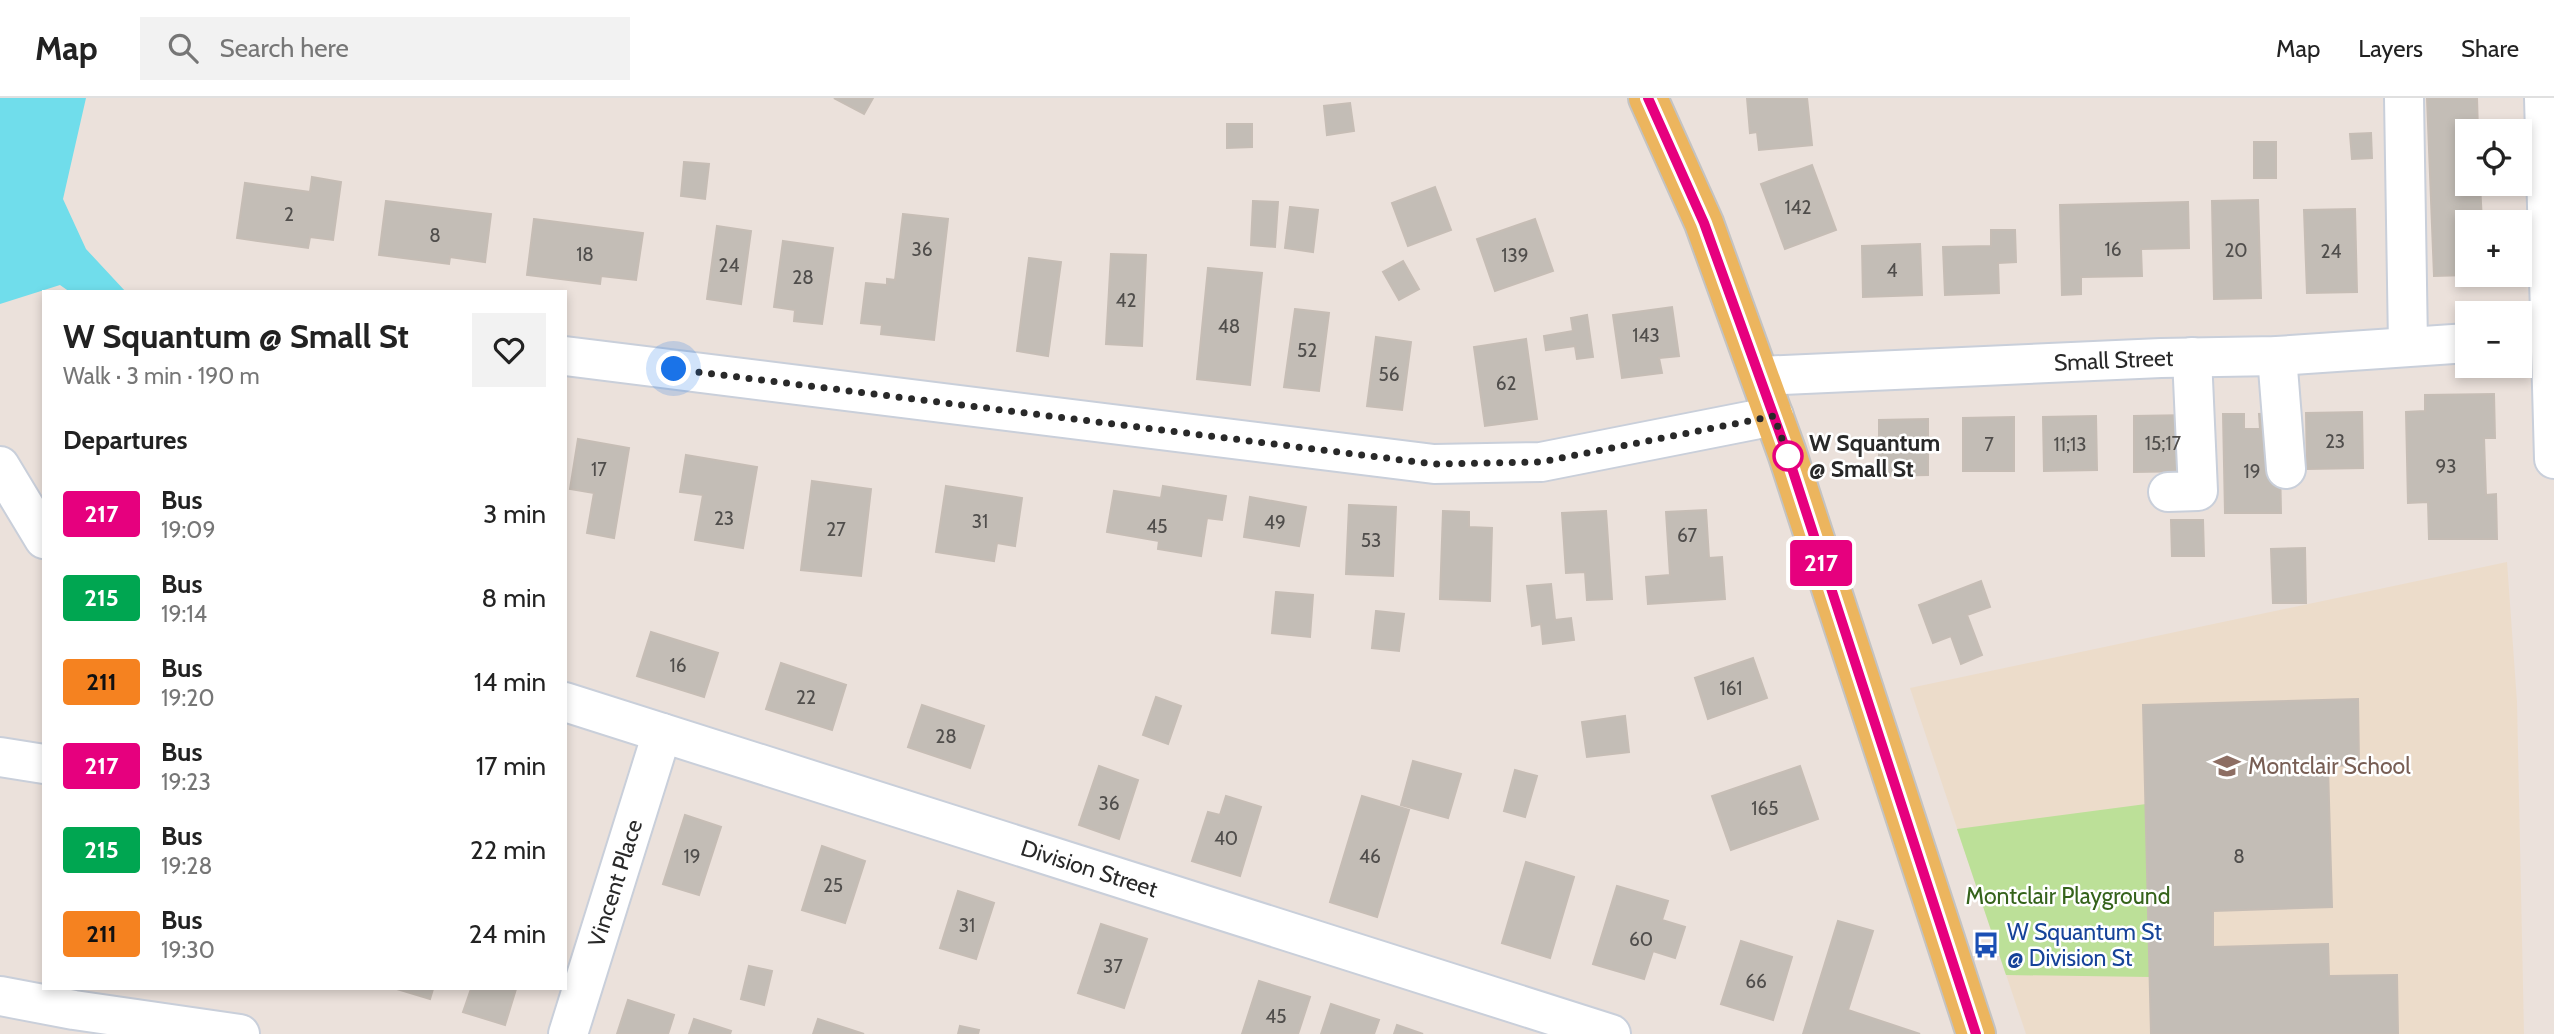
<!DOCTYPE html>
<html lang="en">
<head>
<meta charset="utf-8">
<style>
  body { margin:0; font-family:Cabin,sans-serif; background:#f2f2f2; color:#222; height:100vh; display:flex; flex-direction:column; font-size:26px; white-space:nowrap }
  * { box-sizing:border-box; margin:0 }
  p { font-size:23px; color:#767676 }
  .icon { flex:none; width:38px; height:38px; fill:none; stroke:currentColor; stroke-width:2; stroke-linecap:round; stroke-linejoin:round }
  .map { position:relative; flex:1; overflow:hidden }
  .side { position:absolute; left:42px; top:192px; width:525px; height:700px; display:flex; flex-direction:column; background:#fff; border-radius:0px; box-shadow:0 4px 10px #0003 }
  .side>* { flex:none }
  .badge { padding:0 14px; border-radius:5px; font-size:24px; line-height:46px }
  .fabs { position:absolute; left:2455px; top:21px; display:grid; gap:14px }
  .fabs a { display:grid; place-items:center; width:77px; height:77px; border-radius:0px; background:#fff; box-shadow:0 4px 10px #0003; font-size:35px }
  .you { position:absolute; width:35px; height:35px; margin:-18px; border:5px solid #fff; border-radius:50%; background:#1a73e8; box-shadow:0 0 0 10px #1a73e833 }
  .map>.badge { position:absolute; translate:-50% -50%; box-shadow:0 0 0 4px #fff }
  h2 { padding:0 21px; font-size:26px; line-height:63px }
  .round { display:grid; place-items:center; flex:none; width:74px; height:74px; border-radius:0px; background:#f2f2f2 }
  .summary { display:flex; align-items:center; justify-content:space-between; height:119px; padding:0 21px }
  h1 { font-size:33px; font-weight:800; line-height:52px }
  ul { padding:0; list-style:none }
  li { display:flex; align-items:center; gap:21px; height:84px; padding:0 21px }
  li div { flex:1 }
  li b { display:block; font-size:26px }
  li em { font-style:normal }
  li .badge { min-width:77px; font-weight:700; text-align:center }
  header { display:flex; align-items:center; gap:42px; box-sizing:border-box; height:98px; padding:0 35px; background:#fff; border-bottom:2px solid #e0e0e0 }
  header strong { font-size:33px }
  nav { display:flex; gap:38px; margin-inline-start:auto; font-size:24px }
  .search { width:490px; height:63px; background:#f2f2f2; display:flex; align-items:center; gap:18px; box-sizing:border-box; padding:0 24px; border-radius:0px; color:#767676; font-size:26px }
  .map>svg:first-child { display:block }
  .education { fill:#ecdcca }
  .green { fill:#bce098 }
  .water { fill:#70ddeb }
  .building { fill:#c3bdb6; stroke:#c6bdb5; stroke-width:2 }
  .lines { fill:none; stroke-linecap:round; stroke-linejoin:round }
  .minor-casing { stroke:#c9cfda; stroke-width:42 }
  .major-casing { stroke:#c3c3c3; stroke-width:42 }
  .minor { stroke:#fff; stroke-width:38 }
  .major { stroke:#ecb55e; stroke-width:38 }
  .line-casing { stroke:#fff; stroke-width:16 }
  .line { stroke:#e6007e; stroke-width:10 }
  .walk { stroke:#292929; stroke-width:7; stroke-dasharray:0 12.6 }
  .stop-dot { fill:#fff; stroke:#e6007e; stroke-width:3.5 }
  .labels { text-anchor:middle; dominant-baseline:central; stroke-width:5; stroke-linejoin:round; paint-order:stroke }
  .number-label { font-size:19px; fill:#504e4c }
  .street-label { font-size:23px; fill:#292929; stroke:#fff }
  .stop-label { font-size:23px; font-weight:bold; fill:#292929; stroke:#fff; text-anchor:start }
  .education-label { font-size:23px; fill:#785e54; stroke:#fff; text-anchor:start }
  .park-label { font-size:23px; fill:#35631b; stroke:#fff }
  .transit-label { font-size:23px; fill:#164399; stroke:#fff; text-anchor:start }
</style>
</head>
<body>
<header>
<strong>Map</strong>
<div class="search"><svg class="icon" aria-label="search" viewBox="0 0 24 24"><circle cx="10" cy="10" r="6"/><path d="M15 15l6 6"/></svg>Search here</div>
<nav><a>Map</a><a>Layers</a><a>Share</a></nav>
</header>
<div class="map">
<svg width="2554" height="936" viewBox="0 0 2554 936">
  <rect width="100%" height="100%" fill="#ebe1db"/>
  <path class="education" d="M 2507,464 L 2517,604 L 2524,936 L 2026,936 L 1910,590 Z"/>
  <path class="green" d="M 2146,706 L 2150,879 L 2006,877 L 1957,731 Z"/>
  <path class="water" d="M 0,0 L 86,0 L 63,101 L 86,151 L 126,194 L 70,194 L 60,187 L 0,206 Z"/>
  <path class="building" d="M 834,0 L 873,0 L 864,16 Z
    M 1747,0 L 1807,0 L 1812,47 L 1759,52 L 1757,34 L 1750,35 Z
    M 2427,0 L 2477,0 L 2478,33 L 2468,33 L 2468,86 L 2480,86 L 2482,124 L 2468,124 L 2468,177 L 2434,178 Z
    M 1350,5 L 1354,33 L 1327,37 L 1324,8 Z
    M 1227,26 L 1252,26 L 1252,49 L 1227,50 Z
    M 2371,35 L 2372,60 L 2352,61 L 2350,36 Z
    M 2254,44 L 2276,44 L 2276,80 L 2254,80 Z
    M 684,64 L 709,66 L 705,101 L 681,98 Z
    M 1812,67 L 1836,132 L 1785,151 L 1761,86 Z
    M 312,79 L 341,84 L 333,142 L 310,139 L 308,150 L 237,140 L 245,85 L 310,94 Z
    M 1435,89 L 1451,132 L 1408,148 L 1392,105 Z
    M 2258,102 L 2261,200 L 2214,201 L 2212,103 Z
    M 386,103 L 491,116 L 485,164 L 450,159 L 449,166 L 379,157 Z
    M 1253,103 L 1278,104 L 1275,149 L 1251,147 Z
    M 2188,104 L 2189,150 L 2141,151 L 2142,178 L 2081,179 L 2081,196 L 2062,197 L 2060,107 Z
    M 1290,109 L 1318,112 L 1313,154 L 1285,150 Z
    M 2355,111 L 2357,194 L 2307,195 L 2304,112 Z
    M 903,116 L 948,121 L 934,242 L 881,236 L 882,227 L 861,225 L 866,185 L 887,187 L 887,181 L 895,182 Z
    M 534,121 L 643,135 L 636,182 L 601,178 L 600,186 L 527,177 Z
    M 1535,121 L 1553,173 L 1495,193 L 1477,141 Z
    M 717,128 L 751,133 L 741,206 L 707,201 Z
    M 1991,132 L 2015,132 L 2016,164 L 1998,165 L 1999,195 L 1945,197 L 1943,149 L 1991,148 Z
    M 783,143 L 833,150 L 822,226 L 794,223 L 795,212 L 774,209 Z
    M 1920,146 L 1922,197 L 1863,199 L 1862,148 Z
    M 1111,156 L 1146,157 L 1142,248 L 1106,246 Z
    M 1029,160 L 1061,164 L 1048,258 L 1017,253 Z
    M 1403,163 L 1419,191 L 1399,202 L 1383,174 Z
    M 1208,170 L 1262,175 L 1250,287 L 1197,281 Z
    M 1672,209 L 1679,258 L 1659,260 L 1662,275 L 1622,280 L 1613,217 Z
    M 1295,211 L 1329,215 L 1319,293 L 1284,289 Z
    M 1587,217 L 1593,259 L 1577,261 L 1575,248 L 1546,252 L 1544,238 L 1573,233 L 1571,220 Z
    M 1376,239 L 1411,244 L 1402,312 L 1367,308 Z
    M 1526,241 L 1537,321 L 1485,328 L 1474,249 Z
    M 2494,296 L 2495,340 L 2484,340 L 2486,397 L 2496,396 L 2497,441 L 2429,441 L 2428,404 L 2408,405 L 2406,314 L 2425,313 L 2425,297 Z
    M 2362,314 L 2363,370 L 2307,371 L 2306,315 Z
    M 2279,315 L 2281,415 L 2225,415 L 2223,316 L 2244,316 L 2244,331 L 2260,331 L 2259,316 Z
    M 2192,317 L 2193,373 L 2134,374 L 2134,318 Z
    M 2096,318 L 2097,372 L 2044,373 L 2043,319 Z
    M 2014,319 L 2014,373 L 1963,373 L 1963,320 Z
    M 1928,321 L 1928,377 L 1879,378 L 1879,322 Z
    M 578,341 L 629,350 L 614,440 L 587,435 L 594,395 L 570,391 Z
    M 686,357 L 757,369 L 743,450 L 695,442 L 703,397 L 680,394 Z
    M 812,383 L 871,391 L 861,478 L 801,472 Z
    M 946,388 L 1022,400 L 1015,448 L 997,445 L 994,463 L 936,454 Z
    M 1163,388 L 1226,398 L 1222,422 L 1207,420 L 1201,458 L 1158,451 L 1159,443 L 1107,434 L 1114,393 L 1161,400 Z
    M 1250,399 L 1306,409 L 1299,448 L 1244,439 Z
    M 1349,407 L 1396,409 L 1393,478 L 1346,476 Z
    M 1706,412 L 1709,460 L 1722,459 L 1725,501 L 1648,506 L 1646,479 L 1670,477 L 1666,414 Z
    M 1443,413 L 1469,414 L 1469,429 L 1492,430 L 1490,503 L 1440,501 Z
    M 1606,413 L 1612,501 L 1587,502 L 1585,474 L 1566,475 L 1562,415 Z
    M 2171,422 L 2203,422 L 2204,458 L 2172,458 Z
    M 2305,450 L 2306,505 L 2273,505 L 2271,451 Z
    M 1981,483 L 1990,509 L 1967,517 L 1982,557 L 1961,566 L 1951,538 L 1933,545 L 1919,507 Z
    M 1551,486 L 1555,522 L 1571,520 L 1574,542 L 1543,546 L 1541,526 L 1532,528 L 1527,488 Z
    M 1276,494 L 1313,497 L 1310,539 L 1272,535 Z
    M 1376,513 L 1404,516 L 1399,553 L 1372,550 Z
    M 651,534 L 718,555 L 704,599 L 637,578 Z
    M 1753,560 L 1767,600 L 1708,621 L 1695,580 Z
    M 781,565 L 846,587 L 832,632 L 766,611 Z
    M 1156,599 L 1181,608 L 1168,646 L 1143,637 Z
    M 2358,601 L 2359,667 L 2328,668 L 2332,809 L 2213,813 L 2213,849 L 2328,846 L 2329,878 L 2397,877 L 2398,936 L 2151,936 L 2143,607 Z
    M 922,607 L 984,628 L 970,670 L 908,649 Z
    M 1625,618 L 1629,654 L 1587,659 L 1582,624 Z
    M 1413,663 L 1461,676 L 1448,720 L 1401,707 Z
    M 1099,668 L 1138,682 L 1119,741 L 1079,727 Z
    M 1800,668 L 1818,721 L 1731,752 L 1712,698 Z
    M 1515,672 L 1537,678 L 1525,719 L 1504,713 Z
    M 1226,698 L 1261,709 L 1240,778 L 1192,763 L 1208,714 L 1220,717 Z
    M 1362,698 L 1409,712 L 1377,819 L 1330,804 Z
    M 685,717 L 721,729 L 699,797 L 663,786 Z
    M 822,748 L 865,763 L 845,825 L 802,812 Z
    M 1526,764 L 1574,779 L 1550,860 L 1502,845 Z
    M 1617,788 L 1668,803 L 1662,822 L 1685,829 L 1675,860 L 1653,853 L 1644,881 L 1593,866 Z
    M 958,793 L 994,805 L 976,861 L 940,850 Z
    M 1838,823 L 1873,833 L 1848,912 L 1920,936 L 1803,936 Z
    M 1101,826 L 1147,841 L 1124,910 L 1078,895 Z
    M 1741,843 L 1792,859 L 1773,922 L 1721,906 Z
    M 749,868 L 772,873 L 764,907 L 741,901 Z
    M 1259,883 L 1310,899 L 1298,936 L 1242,936 Z
    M 397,891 L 433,891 L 430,901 Z
    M 471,891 L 516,891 L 505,927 L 463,914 Z
    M 628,902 L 674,917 L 668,936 L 617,936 Z
    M 1331,906 L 1379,922 L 1374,936 L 1321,936 Z
    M 694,921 L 731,933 L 730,936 L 689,936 Z
    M 818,921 L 864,936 L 813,936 Z
    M 1397,927 L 1423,936 L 1394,936 Z
    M 960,928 L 979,932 L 978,936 L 958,936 Z"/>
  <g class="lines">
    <g class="minor-casing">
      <g id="minor">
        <path d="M 2404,0 L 2408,247"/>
        <path d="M 2544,0 L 2554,361"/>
        <path d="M 565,258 L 1434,366 L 1541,364 L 1774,318"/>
        <path d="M 2277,258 L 2286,371"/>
        <path id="s1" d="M 1760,278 L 2161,260 L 2277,258 L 2468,245"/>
        <path d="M 0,368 L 44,441"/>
        <path d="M 2168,394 L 2198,393 L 2192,259"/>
        <path id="s2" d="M 565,604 L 1611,936"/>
        <path d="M 0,659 L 44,666"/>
        <path d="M 0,898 L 74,912 L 240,936"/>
        <path id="s3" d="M 568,936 L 662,635"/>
      </g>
    </g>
    <g class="major-casing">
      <path id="major" d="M 1648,0 L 1704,125 L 1787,355 L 1976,936"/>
    </g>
    <use href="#minor" class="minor"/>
    <use href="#major" class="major"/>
  </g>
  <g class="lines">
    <g class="line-casing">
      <path id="line" d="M 1648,0 L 1704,125 L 1787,355 L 1976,936"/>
    </g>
    <use href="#line" class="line"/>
    <path class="walk" d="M 674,271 L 1434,366 L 1541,364 L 1774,318 L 1788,358"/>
  </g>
  <defs>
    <g id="school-bare" transform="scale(2.1)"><path d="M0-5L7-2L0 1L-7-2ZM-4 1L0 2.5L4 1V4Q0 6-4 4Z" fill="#8d6e63" stroke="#fff" stroke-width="2.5" paint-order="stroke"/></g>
    <g id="bus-bare" transform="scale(2.1)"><path d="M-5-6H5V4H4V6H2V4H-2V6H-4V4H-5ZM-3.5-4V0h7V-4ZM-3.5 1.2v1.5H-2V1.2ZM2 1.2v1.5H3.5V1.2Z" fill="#1a4fb4" stroke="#fff" stroke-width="2.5" paint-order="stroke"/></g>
  </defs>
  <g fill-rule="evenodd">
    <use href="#school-bare" x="2227" y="668"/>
    <use href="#bus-bare" x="1986" y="847"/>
  </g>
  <circle class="stop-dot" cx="1788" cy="358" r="14"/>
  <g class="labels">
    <g class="number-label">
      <text x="1798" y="109">142</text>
      <text x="289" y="116">2</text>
      <text x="435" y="137">8</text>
      <text x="922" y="151">36</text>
      <text x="2113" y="151">16</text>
      <text x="2236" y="152">20</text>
      <text x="2331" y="153">24</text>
      <text x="585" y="156">18</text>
      <text x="1515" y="157">139</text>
      <text x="729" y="167">24</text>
      <text x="1892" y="172">4</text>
      <text x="803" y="179">28</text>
      <text x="1126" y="202">42</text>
      <text x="1229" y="228">48</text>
      <text x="1646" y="237">143</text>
      <text x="1307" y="252">52</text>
      <text x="1389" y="276">56</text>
      <text x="1506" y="285">62</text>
      <text x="2335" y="343">23</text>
      <text x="2163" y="345">15;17</text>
      <text x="1989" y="346">7</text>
      <text x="2070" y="346">11;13</text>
      <text x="2446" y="368">93</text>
      <text x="599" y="371">17</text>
      <text x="2252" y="373">19</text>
      <text x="724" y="420">23</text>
      <text x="980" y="423">31</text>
      <text x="1275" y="424">49</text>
      <text x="1157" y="428">45</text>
      <text x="836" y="431">27</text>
      <text x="1687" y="437">67</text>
      <text x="1371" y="442">53</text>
      <text x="678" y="567">16</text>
      <text x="1731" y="590">161</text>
      <text x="806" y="599">22</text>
      <text x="946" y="638">28</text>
      <text x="1109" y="705">36</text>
      <text x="1765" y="710">165</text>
      <text x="1226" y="740">40</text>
      <text x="692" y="758">19</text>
      <text x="1370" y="758">46</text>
      <text x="2239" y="758">8</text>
      <text x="833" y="787">25</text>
      <text x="967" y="827">31</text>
      <text x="1641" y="841">60</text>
      <text x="1113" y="868">37</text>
      <text x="1756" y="883">66</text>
      <text x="1276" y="918">45</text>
    </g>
    <g class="street-label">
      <text stroke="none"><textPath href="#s1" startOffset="354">Small Street</textPath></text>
      <text stroke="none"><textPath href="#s2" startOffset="550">Division Street</textPath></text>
      <text stroke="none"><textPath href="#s3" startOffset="158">Vincent Place</textPath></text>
    </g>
    <g class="stop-label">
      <text x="1809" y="345">W Squantum<tspan x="1809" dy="26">@ Small St</tspan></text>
    </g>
    <g class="education-label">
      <text x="2248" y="668">Montclair School</text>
    </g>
    <g class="park-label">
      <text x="2068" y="798">Montclair Playground</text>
    </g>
    <g class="transit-label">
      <text x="2007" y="834">W Squantum St<tspan x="2007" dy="26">@ Division St</tspan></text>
    </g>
  </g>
</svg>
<div class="fabs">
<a><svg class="icon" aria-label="locate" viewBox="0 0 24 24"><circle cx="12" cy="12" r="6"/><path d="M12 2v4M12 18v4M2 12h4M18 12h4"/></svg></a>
<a>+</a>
<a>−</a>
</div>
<div class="you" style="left:674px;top:271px"></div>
<b class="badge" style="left:1821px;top:465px;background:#e6007e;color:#fff">217</b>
<section class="side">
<div class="summary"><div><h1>W Squantum @ Small St</h1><p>Walk · 3 min · 190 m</p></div><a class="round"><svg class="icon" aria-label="heart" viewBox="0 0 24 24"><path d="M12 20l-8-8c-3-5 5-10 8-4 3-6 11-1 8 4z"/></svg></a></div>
<h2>Departures</h2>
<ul>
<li><span class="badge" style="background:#e6007e;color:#fff">217</span><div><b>Bus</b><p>19:09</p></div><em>3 min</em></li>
<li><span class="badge" style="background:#00a651;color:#fff">215</span><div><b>Bus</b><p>19:14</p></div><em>8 min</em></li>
<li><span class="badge" style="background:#f58220;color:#111">211</span><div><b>Bus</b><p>19:20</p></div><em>14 min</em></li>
<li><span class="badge" style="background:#e6007e;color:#fff">217</span><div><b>Bus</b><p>19:23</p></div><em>17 min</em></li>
<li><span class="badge" style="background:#00a651;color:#fff">215</span><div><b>Bus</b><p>19:28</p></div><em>22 min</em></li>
<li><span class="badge" style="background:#f58220;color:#111">211</span><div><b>Bus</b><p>19:30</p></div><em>24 min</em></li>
</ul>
</section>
</div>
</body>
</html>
